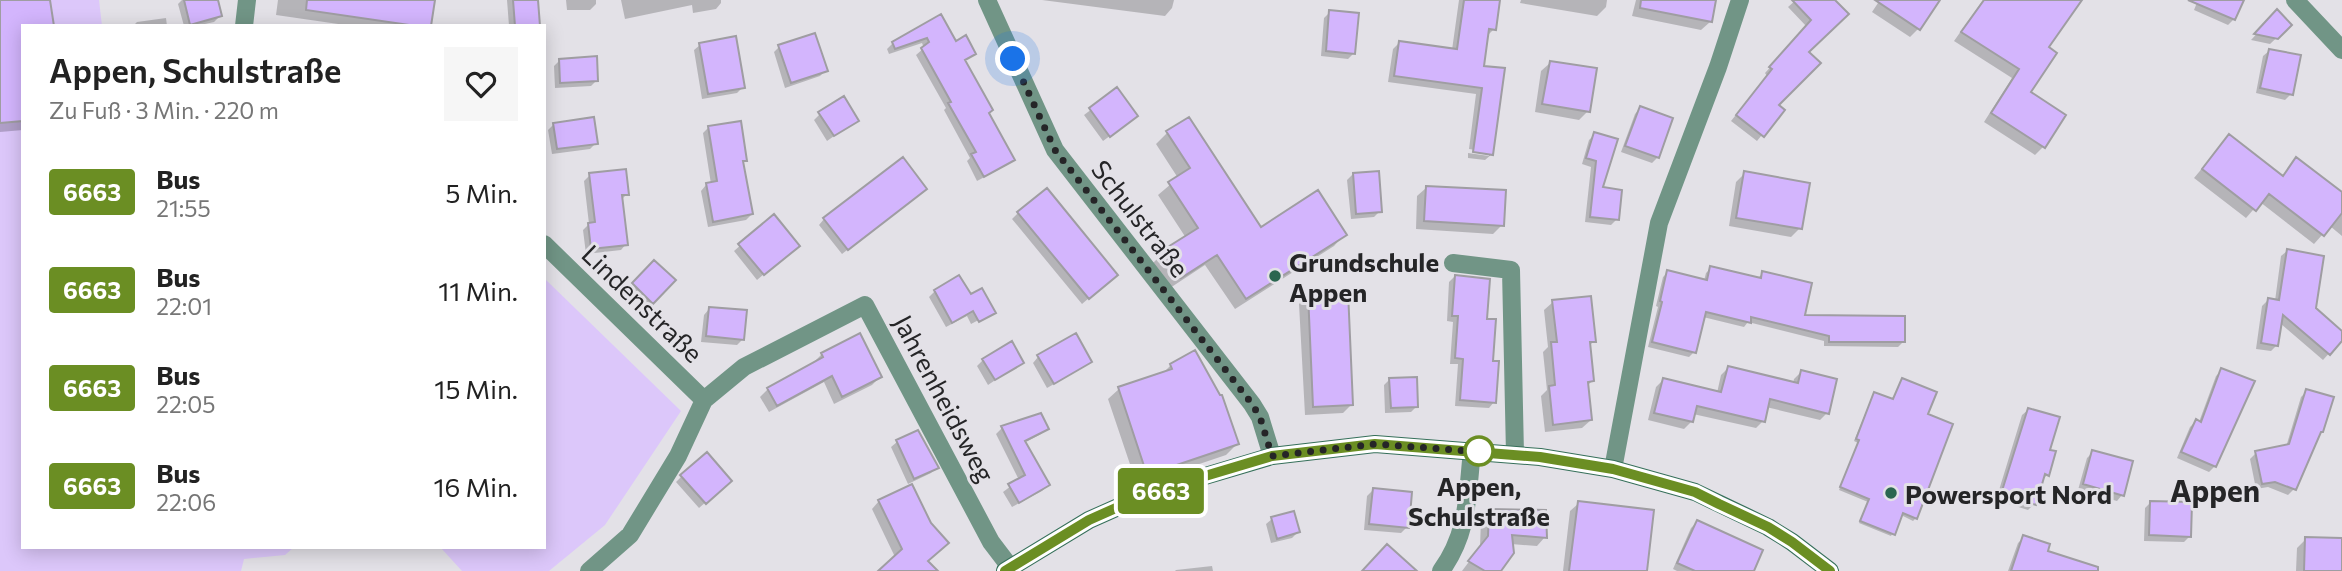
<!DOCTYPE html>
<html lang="de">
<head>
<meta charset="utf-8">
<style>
  body { margin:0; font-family:Commissioner,sans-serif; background:#f6f6f6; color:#222; height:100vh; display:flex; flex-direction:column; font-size:26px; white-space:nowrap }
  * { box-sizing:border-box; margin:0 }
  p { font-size:23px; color:#767676 }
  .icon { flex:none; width:38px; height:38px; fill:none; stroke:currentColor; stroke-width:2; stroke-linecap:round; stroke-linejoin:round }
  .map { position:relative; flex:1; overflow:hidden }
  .side { position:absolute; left:21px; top:24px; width:525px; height:525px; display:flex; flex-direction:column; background:#fff; border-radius:0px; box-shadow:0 4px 18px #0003 }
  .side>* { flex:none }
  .badge { padding:0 14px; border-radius:5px; font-size:24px; line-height:46px }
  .you { position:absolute; width:35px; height:35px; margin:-18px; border:5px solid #fff; border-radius:50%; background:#1a73e8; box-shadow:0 0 0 10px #1a73e833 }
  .map>.badge { position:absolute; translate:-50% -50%; box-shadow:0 0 0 4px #fff }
  .round { display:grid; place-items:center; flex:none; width:74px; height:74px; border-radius:0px; background:#f6f6f6 }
  .headline { display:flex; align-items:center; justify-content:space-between; height:119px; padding:0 28px }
  h1 { font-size:33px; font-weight:600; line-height:52px }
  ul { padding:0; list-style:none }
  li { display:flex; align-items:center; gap:21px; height:98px; padding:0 28px }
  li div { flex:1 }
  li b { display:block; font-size:26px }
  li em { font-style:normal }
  li .badge { min-width:77px; font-weight:700; text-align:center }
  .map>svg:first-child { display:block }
  .green { fill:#dcc7fa }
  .shadow { fill:#0003 }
  .building { fill:#d3b5fd; stroke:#9f9da2; stroke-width:2 }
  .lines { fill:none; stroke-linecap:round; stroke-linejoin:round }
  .street { stroke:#719586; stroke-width:18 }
  .secondary { stroke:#36705a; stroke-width:18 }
  .line-casing { stroke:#fff; stroke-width:16 }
  .line { stroke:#6b8e23; stroke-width:10 }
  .walk { stroke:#252527; stroke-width:7; stroke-dasharray:0 12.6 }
  .poi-dot { fill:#2b6650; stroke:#e3e1e7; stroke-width:2.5 }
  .stop-dot { fill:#fff; stroke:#6b8e23; stroke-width:3.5 }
  .labels { text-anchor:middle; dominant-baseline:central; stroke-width:6; stroke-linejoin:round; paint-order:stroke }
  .street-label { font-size:26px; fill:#252527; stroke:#e3e1e7 }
  .poi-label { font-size:26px; font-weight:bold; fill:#252527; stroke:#e3e1e7; text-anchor:start }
  .stop-label { font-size:26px; font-weight:bold; fill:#252527; stroke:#e3e1e7 }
  .quarter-label { font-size:30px; font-weight:bold; fill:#252527; stroke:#e3e1e7 }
</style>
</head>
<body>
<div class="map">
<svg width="2342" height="571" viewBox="0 0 2342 571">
  <rect width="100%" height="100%" fill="#e3e1e7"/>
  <path class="green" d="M 0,0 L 99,0 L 102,26 L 23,26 L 23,548 L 293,548 L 285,555 L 244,559 L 241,571 L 0,571 Z
    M 544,278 L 681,411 L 605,525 L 549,571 L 462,571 L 441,548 L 544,548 Z"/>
  <path class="shadow" d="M 0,0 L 49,0 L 52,26 L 23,26 L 23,130 L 0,132 Z
    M 182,0 L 216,0 L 220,16 L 214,22 L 196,26 L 184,26 L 178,4 Z
    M 278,0 L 433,0 L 430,26 L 352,26 L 276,15 Z
    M 507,0 L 536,0 L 539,26 L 509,26 Z
    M 566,0 L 596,0 L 596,4 L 590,10 L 567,10 Z
    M 621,0 L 721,0 L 721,3 L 716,9 L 693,13 L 692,5 L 625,19 Z
    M 1042,0 L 1174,0 L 1172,8 L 1165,16 Z
    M 1459,0 L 1498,0 L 1494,29 L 1488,35 L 1483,67 L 1492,154 L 1485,160 L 1468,158 L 1468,153 L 1489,156 L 1489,152 L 1469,149 L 1476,94 L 1388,82 L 1393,49 L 1399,43 L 1452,50 Z
    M 1521,0 L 1607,0 L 1606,7 L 1597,16 L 1520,3 Z
    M 1636,0 L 1714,0 L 1710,22 L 1701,30 L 1632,16 Z
    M 1796,0 L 1833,0 L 1776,105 L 1782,110 L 1757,141 L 1731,121 L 1767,76 L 1765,73 L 1807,27 L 1788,7 Z
    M 1880,0 L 1938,0 L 1919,28 L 1910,37 L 1872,12 Z
    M 1983,0 L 2080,0 L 2047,48 L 2028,92 L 2043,147 L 2035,155 L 1984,122 L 2012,78 L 1954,41 Z
    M 2198,0 L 2242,0 L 2234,19 L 2228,25 L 2194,10 Z
    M 1330,12 L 1354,53 L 1348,59 L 1321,56 L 1324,18 Z
    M 2277,12 L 2290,25 L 2270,44 L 2251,40 Z
    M 940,16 L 955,43 L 974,53 L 964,61 L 987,113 L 1012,160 L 1007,165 L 977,181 L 967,161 L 970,158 L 944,110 L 946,108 L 916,55 L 924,48 L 922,43 L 889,54 L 887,49 L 893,43 Z
    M 166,18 L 167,26 L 133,26 L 137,22 Z
    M 700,45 L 743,87 L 737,93 L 702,99 L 694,50 Z
    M 779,47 L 826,70 L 820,76 L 785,88 L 774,52 Z
    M 2269,51 L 2291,94 L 2285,100 L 2256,93 L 2263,56 Z
    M 560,60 L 597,80 L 591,86 L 555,88 L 554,66 Z
    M 1550,63 L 1588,111 L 1579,120 L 1535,112 L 1541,71 Z
    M 1117,90 L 1130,121 L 1103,141 L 1084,115 Z
    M 1640,108 L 1671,119 L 1657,158 L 1652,163 L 1621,152 L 1635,114 Z
    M 820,114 L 857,120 L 827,141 L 814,120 Z
    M 554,124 L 596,143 L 590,149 L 552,154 L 548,130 Z
    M 709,127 L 745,160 L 742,164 L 752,214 L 746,220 L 708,227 L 701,191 L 706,185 L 711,184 L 703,133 Z
    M 1167,133 L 1260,230 L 1345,234 L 1334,246 L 1235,309 L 1205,265 L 1170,288 L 1153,263 L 1164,252 L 1186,238 L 1158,195 L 1178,178 L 1156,144 Z
    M 1595,134 L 1601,189 L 1617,219 L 1611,225 L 1585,222 L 1591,167 L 1582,164 L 1589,140 Z
    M 2229,136 L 2281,177 L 2297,159 L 2342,194 L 2342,236 L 2330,226 L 2314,244 L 2260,202 L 2246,218 L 2194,178 Z
    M 1745,173 L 1800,228 L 1791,237 L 1729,226 L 1736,182 Z
    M 1353,174 L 1380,211 L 1374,217 L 1351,219 L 1347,180 Z
    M 590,175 L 627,194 L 621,200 L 626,244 L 621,250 L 586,254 L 583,230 L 589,224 L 584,181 Z
    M 1426,188 L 1502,225 L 1493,234 L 1416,229 L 1417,196 Z
    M 925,189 L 842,254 L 819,225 L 824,219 Z
    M 1018,213 L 1110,280 L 1082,304 L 1012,219 Z
    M 773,217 L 791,251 L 757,280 L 734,251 Z
    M 2287,251 L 2314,309 L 2342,333 L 2342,339 L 2323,360 L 2280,323 L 2277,345 L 2271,351 L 2256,349 L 2262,306 L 2268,300 L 2275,301 L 2281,256 Z
    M 654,262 L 673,280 L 646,308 L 627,290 Z
    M 1711,268 L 1757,279 L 1763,273 L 1802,317 L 1903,342 L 1898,347 L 1824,346 L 1824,341 L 1748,322 L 1744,327 L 1703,317 L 1694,352 L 1689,357 L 1648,347 L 1658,307 L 1656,306 L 1663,277 L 1668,272 L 1704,281 L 1706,273 Z
    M 1455,276 L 1485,320 L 1494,402 L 1489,408 L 1455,406 L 1458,364 L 1450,364 L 1453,322 L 1447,321 L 1449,282 Z
    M 959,277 L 970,297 L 994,312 L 990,317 L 990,314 L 971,324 L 967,316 L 946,327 L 929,297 L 935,291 Z
    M 1308,295 L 1352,404 L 1343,413 L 1305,415 L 1299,304 Z
    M 1553,302 L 1594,341 L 1589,346 L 1593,380 L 1587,386 L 1591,420 L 1582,428 L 1545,432 L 1541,396 L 1547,390 L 1543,352 L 1548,347 L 1544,310 Z
    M 709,309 L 743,339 L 737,345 L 701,342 L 704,315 Z
    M 859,336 L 880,377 L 872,385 L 834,404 L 824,382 L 769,412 L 760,397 L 768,389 L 814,362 L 822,354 Z
    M 1038,357 L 1090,362 L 1084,367 L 1047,388 L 1033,363 Z
    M 983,360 L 1022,362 L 988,385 L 977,366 Z
    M 1171,365 L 1237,444 L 1226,455 L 1137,485 L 1108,399 L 1119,389 L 1162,374 Z
    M 1728,368 L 1793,384 L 1794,379 L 1801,372 L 1827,413 L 1820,420 L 1766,407 L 1763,421 L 1756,428 L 1693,414 L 1691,422 L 1684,429 L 1648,420 L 1656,387 L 1663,380 L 1717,393 L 1721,375 Z
    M 2222,370 L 2215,466 L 2209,472 L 2177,458 L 2190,427 L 2196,421 L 2199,422 L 2216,376 Z
    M 1390,379 L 1417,406 L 1411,412 L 1385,413 L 1384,385 Z
    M 1902,380 L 1926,415 L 1916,518 L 1913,521 L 1901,515 L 1891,536 L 1859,523 L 1868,502 L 1839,490 L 1858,443 L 1854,441 L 1872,397 L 1892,401 Z
    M 2307,391 L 2317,435 L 2294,489 L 2288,495 L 2268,487 L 2256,489 L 2250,459 L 2256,453 L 2286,447 L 2301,397 Z
    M 2028,410 L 2048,451 L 2047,475 L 2041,481 L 2034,504 L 2028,510 L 1996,500 L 2022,415 Z
    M 1040,415 L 1047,428 L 1041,434 L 1024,443 L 1048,485 L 1042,491 L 1012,507 L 1003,492 L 1019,480 L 996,434 L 1002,428 Z
    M 918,432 L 936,467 L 931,473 L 908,484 L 891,447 L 897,442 Z
    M 2093,452 L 2122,495 L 2117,501 L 2078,490 L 2087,458 Z
    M 682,476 L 724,486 L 699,508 L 676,482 Z
    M 1373,490 L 1407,527 L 1401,533 L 1364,530 L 1367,496 Z
    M 879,501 L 926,561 L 936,571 L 880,571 L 895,557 L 872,509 Z
    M 2151,502 L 2190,536 L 2184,542 L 2144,541 L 2145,508 Z
    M 1579,503 L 1645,571 L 1563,571 L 1570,511 Z
    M 1490,510 L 1545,537 L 1537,546 L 1511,544 L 1499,571 L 1462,571 L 1480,547 L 1481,519 Z
    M 1272,519 L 1298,532 L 1292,538 L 1271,543 L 1266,524 Z
    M 1697,522 L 1752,571 L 1677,571 L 1673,569 L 1691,528 Z
    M 2024,537 L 2046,552 L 2085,571 L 2008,571 L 2018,543 Z
    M 2306,539 L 2342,540 L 2342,571 L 2296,571 L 2297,548 Z
    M 1212,566 L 1213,571 L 1175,571 L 1176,570 Z"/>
  <path class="building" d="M 0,0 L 50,0 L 54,26 L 23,26 L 23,121 L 0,123 Z
    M 184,0 L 218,0 L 222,16 L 190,25 Z
    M 307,0 L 435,0 L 431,26 L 416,26 L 306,10 Z
    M 513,0 L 538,0 L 540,26 L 515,26 Z
    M 1464,0 L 1500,0 L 1496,30 L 1489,29 L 1484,66 L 1505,68 L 1493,155 L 1473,152 L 1482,88 L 1394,76 L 1399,41 L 1457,49 Z
    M 1641,0 L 1716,0 L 1712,22 L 1640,8 Z
    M 1792,0 L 1835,0 L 1849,14 L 1809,52 L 1821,63 L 1779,105 L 1785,110 L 1764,137 L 1736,115 L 1772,69 L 1769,67 L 1811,20 Z
    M 1875,0 L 1940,0 L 1920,30 Z
    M 1984,0 L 2082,0 L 2049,47 L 2057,53 L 2031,92 L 2066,115 L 2045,148 L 1991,113 L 2019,69 L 1961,32 Z
    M 2188,0 L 2244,0 L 2235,20 Z
    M 2277,9 L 2292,25 L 2278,39 L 2254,34 Z
    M 1329,10 L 1359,13 L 1355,54 L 1326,51 Z
    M 941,14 L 956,41 L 966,35 L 976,54 L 965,60 L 993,110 L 989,113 L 1015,160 L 984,177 L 971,154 L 976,152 L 948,103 L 951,102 L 921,48 L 929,42 L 927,38 L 895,49 L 892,42 Z
    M 815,33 L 828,71 L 791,83 L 778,45 Z
    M 736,36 L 745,88 L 708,94 L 699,43 Z
    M 2269,49 L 2301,55 L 2293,95 L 2260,88 Z
    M 597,56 L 598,81 L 560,83 L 559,59 Z
    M 1550,61 L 1597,68 L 1590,112 L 1542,104 Z
    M 1117,87 L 1138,116 L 1110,137 L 1089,108 Z
    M 844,96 L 859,121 L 834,136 L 818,112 Z
    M 1640,106 L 1673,118 L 1659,158 L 1625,146 Z
    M 594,117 L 598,144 L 557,149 L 553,123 Z
    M 1189,117 L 1261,227 L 1318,190 L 1347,235 L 1246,299 L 1217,255 L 1181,278 L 1163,250 L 1198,228 L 1168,182 L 1190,168 L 1166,131 Z
    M 741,121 L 747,161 L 743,161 L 753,214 L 713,222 L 706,183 L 717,181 L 708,126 Z
    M 1594,132 L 1618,139 L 1603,187 L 1622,190 L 1619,220 L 1590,217 L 1596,161 L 1586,158 Z
    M 2229,134 L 2283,176 L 2296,157 L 2342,192 L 2342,213 L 2324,236 L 2269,194 L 2256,211 L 2202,169 Z
    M 903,157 L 927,189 L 848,250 L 823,218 Z
    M 626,169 L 629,195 L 622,195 L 628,245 L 591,249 L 588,223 L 595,222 L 589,173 Z
    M 1379,171 L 1382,212 L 1356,214 L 1353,173 Z
    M 1744,171 L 1810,183 L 1802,229 L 1736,218 Z
    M 1426,186 L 1506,190 L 1504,226 L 1424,221 Z
    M 1047,188 L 1118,275 L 1089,299 L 1017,212 Z
    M 774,214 L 800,246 L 764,275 L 738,244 Z
    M 2287,249 L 2324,256 L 2316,308 L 2342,331 L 2342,341 L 2330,355 L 2283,315 L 2278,346 L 2261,343 L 2268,298 L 2279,300 Z
    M 654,260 L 676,280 L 653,304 L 632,283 Z
    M 1710,266 L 1761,278 L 1762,271 L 1812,283 L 1805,315 L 1905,316 L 1905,342 L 1829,342 L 1829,336 L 1751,317 L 1751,323 L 1706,312 L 1696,353 L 1652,342 L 1662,302 L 1660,301 L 1667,270 L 1707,280 Z
    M 959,275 L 971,294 L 982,288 L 996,313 L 979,322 L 973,311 L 952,323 L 934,290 Z
    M 1455,275 L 1490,279 L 1487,319 L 1496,319 L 1493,361 L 1499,361 L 1496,403 L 1460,400 L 1463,359 L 1455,358 L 1458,316 L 1452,316 Z
    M 1348,291 L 1353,405 L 1313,407 L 1308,293 Z
    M 1591,296 L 1596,342 L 1590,342 L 1594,381 L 1588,382 L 1592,420 L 1553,425 L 1549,386 L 1555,385 L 1551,342 L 1557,342 L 1552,300 Z
    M 709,307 L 747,310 L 744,340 L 706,336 Z
    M 860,333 L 882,377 L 842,397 L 832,376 L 777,406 L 767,388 L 823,357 L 821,353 Z
    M 1076,333 L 1092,362 L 1054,384 L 1037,355 Z
    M 1012,341 L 1024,363 L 995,380 L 982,359 Z
    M 1195,350 L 1220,395 L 1222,395 L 1239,444 L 1147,475 L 1118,387 L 1172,369 L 1170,364 Z
    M 1728,366 L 1798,383 L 1801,370 L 1837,379 L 1829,414 L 1770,399 L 1765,422 L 1697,406 L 1693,422 L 1654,413 L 1663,378 L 1721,392 Z
    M 2221,368 L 2255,381 L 2216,467 L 2181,452 L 2196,419 L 2201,422 Z
    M 1417,377 L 1418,407 L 1391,408 L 1389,378 Z
    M 1902,378 L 1937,392 L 1928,414 L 1953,424 L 1917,519 L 1903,513 L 1895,535 L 1860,521 L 1869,499 L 1840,487 L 1859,440 L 1856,439 L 1874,392 L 1893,399 Z
    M 2306,389 L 2334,397 L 2323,432 L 2321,432 L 2296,490 L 2275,482 L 2262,484 L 2255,451 L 2289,444 Z
    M 2028,408 L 2060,417 L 2050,450 L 2056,451 L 2049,476 L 2045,474 L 2036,505 L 2001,494 Z
    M 1041,413 L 1049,429 L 1025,441 L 1050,485 L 1019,503 L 1008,484 L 1025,475 L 1001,426 Z
    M 918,430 L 939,468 L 914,479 L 896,440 Z
    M 2092,450 L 2133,461 L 2124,496 L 2083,484 Z
    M 707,452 L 732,481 L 706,504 L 680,475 Z
    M 912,484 L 931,523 L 949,543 L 928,561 L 938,571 L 878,571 L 902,549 L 878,500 Z
    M 1373,488 L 1412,492 L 1409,528 L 1369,524 Z
    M 1578,501 L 1654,510 L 1647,571 L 1569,571 Z
    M 2150,501 L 2192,502 L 2191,537 L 2149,535 Z
    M 1489,509 L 1546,510 L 1547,538 L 1512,535 L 1514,553 L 1501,571 L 1485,571 L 1468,561 L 1488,536 Z
    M 1294,511 L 1300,532 L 1277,539 L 1271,517 Z
    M 1697,520 L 1763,550 L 1754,571 L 1695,571 L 1677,563 Z
    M 2023,535 L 2050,544 L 2048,551 L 2098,567 L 2098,571 L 2011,571 Z
    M 2305,537 L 2342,538 L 2342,571 L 2304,571 Z
    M 1387,544 L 1417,571 L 1362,571 Z"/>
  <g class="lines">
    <path class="street" d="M 987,0 L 1055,150 L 1252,404 L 1260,417 L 1272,456
      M 2295,0 L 2342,50
      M 244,26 L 247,0
      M 544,244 L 704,400
      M 1453,263 L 1511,270 L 1515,454
      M 1613,469 L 1659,223 L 1718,67 L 1740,0
      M 589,571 L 630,535 L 678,456 L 704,400 L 744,367 L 865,305 L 991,542 L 1010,567
      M 1441,571 C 1469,532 1467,496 1472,451"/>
    <path class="secondary" d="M 1005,571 L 1089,520 L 1125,504 L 1185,482 L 1272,456 L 1375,444 L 1540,457 L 1613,469 L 1695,492 L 1768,527 L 1792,542 L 1830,571"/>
  </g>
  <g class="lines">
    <g class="line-casing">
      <path id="line" d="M 1005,571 L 1089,520 L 1125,504 L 1185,482 L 1272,456 L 1375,444 L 1540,457 L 1613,469 L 1695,492 L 1719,504 L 1768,527 L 1792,542 L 1830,571"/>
    </g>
    <use href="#line" class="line"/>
    <path class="walk" d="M 1013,59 L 1055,150 L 1252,404 L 1260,417 L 1272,456 L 1375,444 L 1482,452 L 1479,451"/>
  </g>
  <g class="poi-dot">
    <circle cx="1275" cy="276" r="7"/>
    <circle cx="1891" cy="493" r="7"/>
  </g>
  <circle class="stop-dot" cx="1479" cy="451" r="14"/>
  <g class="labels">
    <g class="street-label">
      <text transform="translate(1141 218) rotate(52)">Schulstraße</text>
      <text transform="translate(643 303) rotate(44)">Lindenstraße</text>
      <text transform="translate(945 398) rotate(62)">Jahrenheidsweg</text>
    </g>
    <g class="poi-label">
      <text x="1289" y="261">Grundschule<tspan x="1289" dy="30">Appen</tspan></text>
      <text x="1905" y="493">Powersport Nord</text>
    </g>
    <g class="stop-label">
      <text x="1479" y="485">Appen,<tspan x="1479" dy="30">Schulstraße</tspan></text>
    </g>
    <g class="quarter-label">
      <text x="2215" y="489">Appen</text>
    </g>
  </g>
</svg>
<div class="you" style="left:1013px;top:59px"></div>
<b class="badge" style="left:1161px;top:491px;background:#6b8e23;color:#fff">6663</b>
<section class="side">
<div class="headline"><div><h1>Appen, Schulstraße</h1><p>Zu Fuß · 3 Min. · 220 m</p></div><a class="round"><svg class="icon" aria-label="heart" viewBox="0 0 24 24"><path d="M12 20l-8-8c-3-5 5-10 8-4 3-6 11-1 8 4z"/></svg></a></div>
<ul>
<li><span class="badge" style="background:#6b8e23;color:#fff">6663</span><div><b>Bus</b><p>21:55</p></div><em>5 Min.</em></li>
<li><span class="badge" style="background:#6b8e23;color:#fff">6663</span><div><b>Bus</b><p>22:01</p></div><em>11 Min.</em></li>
<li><span class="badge" style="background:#6b8e23;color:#fff">6663</span><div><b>Bus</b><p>22:05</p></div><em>15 Min.</em></li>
<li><span class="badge" style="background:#6b8e23;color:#fff">6663</span><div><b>Bus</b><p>22:06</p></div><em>16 Min.</em></li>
</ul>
</section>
</div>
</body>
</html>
